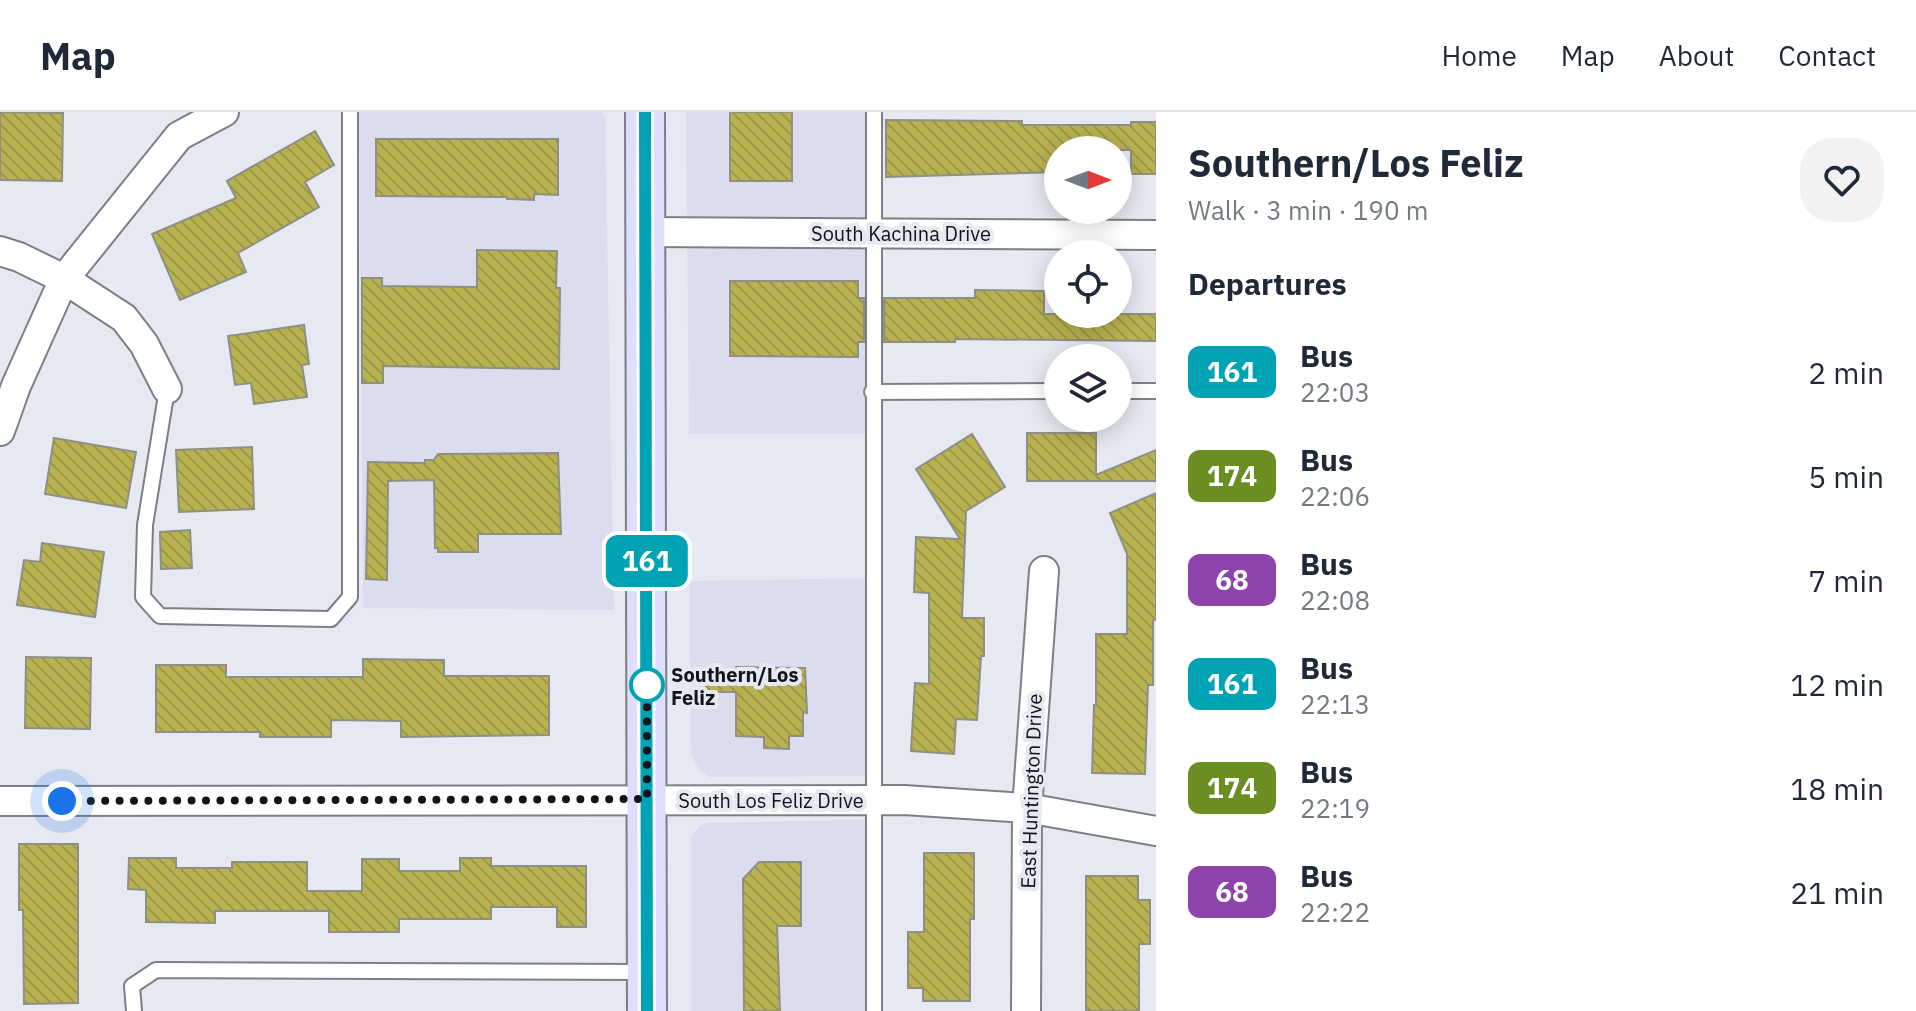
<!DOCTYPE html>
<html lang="en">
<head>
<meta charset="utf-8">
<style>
  body { margin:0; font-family:"IBM Plex Sans",sans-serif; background:#f2f2f3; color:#1f2937; height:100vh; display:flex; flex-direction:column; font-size:30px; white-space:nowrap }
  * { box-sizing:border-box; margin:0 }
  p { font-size:26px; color:#747a83 }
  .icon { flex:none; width:44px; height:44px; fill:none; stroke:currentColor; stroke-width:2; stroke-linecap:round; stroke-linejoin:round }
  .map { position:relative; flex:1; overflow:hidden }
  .panel { display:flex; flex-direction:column; background:#fff; width:760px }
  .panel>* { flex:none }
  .badge { padding:0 16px; border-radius:12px; font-size:28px; line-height:52px }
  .needle { width:52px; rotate:90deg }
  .fabs { position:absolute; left:1044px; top:24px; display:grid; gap:16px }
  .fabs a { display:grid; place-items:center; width:88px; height:88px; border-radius:50%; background:#fff; box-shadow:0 4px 20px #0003; font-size:40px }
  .you { position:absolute; width:40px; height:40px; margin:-20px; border:6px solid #fff; border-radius:50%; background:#1a73e8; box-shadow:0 0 0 12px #1a73e833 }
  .map>.badge { position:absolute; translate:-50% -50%; box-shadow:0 0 0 4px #fff }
  h2 { padding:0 32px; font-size:30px; line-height:72px }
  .round { display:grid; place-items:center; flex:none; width:84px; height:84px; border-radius:32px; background:#f2f2f3 }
  .overview { display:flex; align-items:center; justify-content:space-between; height:136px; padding:0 32px }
  h1 { font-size:38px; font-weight:800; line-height:60px }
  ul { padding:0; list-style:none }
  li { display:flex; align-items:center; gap:24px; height:104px; padding:0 32px }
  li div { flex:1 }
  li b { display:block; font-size:30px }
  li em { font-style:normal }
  li .badge { min-width:88px; font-weight:700; text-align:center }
  header { display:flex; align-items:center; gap:48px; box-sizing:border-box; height:112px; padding:0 40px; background:#fff; border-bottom:2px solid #e0e1e3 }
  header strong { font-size:38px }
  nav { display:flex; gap:44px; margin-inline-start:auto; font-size:28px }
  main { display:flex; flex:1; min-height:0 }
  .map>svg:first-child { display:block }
  .built { fill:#dbddee }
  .building { fill:url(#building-back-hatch); stroke:#8f8f86; stroke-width:2 }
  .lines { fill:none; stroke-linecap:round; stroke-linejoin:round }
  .service-casing { stroke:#7d7f87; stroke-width:18 }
  .minor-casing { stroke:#7d7f87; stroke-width:32 }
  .secondary-casing { stroke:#7d7f87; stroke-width:42 }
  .service { stroke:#fff; stroke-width:14 }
  .minor { stroke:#fff; stroke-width:28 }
  .secondary { stroke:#dedffe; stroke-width:38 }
  .line-casing { stroke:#fff; stroke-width:18 }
  .line { stroke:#00a3b4; stroke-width:12 }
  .walk { stroke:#131417; stroke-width:8; stroke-dasharray:0 14.4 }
  .stop-dot { fill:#fff; stroke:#00a3b4; stroke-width:4 }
  .labels { text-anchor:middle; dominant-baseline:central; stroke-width:8; stroke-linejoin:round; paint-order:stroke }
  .street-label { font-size:20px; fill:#131417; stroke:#e7e9f2 }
  .stop-label { font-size:20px; font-weight:bold; fill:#131417; stroke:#e7e9f2; text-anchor:start }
</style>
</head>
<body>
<header>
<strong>Map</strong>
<nav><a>Home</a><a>Map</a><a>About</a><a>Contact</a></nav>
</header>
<main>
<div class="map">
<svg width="1156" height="899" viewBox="0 0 1156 899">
  <defs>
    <pattern id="building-back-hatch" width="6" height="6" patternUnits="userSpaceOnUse" patternTransform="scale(2)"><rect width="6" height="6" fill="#b8b251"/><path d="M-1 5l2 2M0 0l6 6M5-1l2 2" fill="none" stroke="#9d9846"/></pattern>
  </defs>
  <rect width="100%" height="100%" fill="#e7e9f2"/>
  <path class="built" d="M 359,0 L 602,0 L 605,4 L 614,498 L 363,496 Z
    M 686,0 L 874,0 L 872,322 L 689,322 Z
    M 872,466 L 873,664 L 709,665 L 698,656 L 691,642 L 689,469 Z
    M 873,707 L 874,899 L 691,899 L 691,726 L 700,713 L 711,711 Z"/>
  <path class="building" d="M 0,0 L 63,1 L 62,69 L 0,68 Z
    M 730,0 L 792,0 L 792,69 L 730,69 Z
    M 886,8 L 1022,9 L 1022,13 L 1131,13 L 1131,10 L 1156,10 L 1156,62 L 1131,62 L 1131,38 L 1058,38 L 1058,60 L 886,65 Z
    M 315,19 L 334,53 L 305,70 L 319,95 L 238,141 L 246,160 L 180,188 L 152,122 L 236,86 L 227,69 Z
    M 376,27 L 558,27 L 558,83 L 534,82 L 534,88 L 507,87 L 507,85 L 376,84 Z
    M 477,138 L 557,139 L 556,176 L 560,176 L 559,257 L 383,254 L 383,271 L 362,271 L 362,166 L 382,166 L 382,174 L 477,175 Z
    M 730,169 L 858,169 L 858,186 L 864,186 L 864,230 L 858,230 L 858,245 L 730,244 Z
    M 975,178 L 1044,179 L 1044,202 L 1156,202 L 1156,229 L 955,227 L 955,230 L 884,230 L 884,186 L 975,186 Z
    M 304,213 L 309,252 L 302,253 L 307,285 L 254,292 L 251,271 L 235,273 L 228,224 Z
    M 1027,321 L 1096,321 L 1096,363 L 1156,338 L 1156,369 L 1027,369 Z
    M 972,322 L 1005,375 L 966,399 L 962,506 L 984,506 L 984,544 L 981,544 L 977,608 L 956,607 L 954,642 L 911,639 L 915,571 L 929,572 L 929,481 L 914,480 L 916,425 L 960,427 L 916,357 Z
    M 54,326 L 136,340 L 126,396 L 45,382 Z
    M 252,335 L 254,397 L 179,400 L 176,338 Z
    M 558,341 L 561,422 L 478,422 L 478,440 L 438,440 L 438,436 L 435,436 L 434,368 L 388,369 L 387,468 L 366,467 L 368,350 L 425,351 L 425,348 L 434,348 L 438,342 Z
    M 1156,381 L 1156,508 L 1153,508 L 1153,573 L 1148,573 L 1145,662 L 1092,661 L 1094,593 L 1096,593 L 1096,522 L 1127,522 L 1127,442 L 1110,401 Z
    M 190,418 L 192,456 L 161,457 L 160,420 Z
    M 42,431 L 104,440 L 95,505 L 17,493 L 24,448 L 40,450 Z
    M 26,545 L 91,546 L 90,617 L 25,616 Z
    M 363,547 L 444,548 L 444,564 L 549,564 L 549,623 L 401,625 L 401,609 L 331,608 L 331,625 L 260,625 L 260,620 L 156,620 L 156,553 L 226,553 L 226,565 L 363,565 Z
    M 736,555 L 805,556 L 807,601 L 803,600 L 803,624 L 789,624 L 789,637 L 764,636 L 764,625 L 736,624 L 736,580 L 700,580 L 700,558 L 736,559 Z
    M 19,732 L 78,732 L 78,891 L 24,892 L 23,798 L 19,798 Z
    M 924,741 L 974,741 L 974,807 L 970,807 L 970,889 L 923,889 L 923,876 L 908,876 L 908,820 L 924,820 Z
    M 129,746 L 176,746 L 176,756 L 232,756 L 232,750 L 307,750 L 307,779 L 362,779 L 362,747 L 399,747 L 399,759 L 460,759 L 460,746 L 491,746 L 491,754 L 586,754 L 586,815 L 557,815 L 557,795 L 491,795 L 491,807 L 399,807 L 399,820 L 329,820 L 329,799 L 215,799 L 215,811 L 146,810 L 146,778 L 128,777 Z
    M 759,750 L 801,750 L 801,814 L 777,814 L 780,899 L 744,899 L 743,767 Z
    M 1086,764 L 1138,764 L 1138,788 L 1150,788 L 1150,832 L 1139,832 L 1139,899 L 1086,899 Z"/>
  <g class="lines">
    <g class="service-casing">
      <path id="service" d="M 874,0 L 874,899
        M 167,277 L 145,413 L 143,485 L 160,504 L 331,507 L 350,485 L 350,0
        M 1118,279 L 1156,279
        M 872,280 L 1058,279
        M 134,899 L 132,874 L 156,858 L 646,860"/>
    </g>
    <g class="minor-casing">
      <path id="minor" d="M 646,120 L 1156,123
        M 0,139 L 19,145 L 64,167 L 124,206 L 144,232 L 167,277
        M 0,319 L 16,274 L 64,167 L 179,24 L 224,0
        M 0,689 L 904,688 L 1027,696 L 1156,719
        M 1026,899 L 1027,696 L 1044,459"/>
    </g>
    <g class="secondary-casing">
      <path id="secondary" d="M 645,0 L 647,899"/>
    </g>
    <use href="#service" class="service"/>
    <use href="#minor" class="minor"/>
    <use href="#secondary" class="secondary"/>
  </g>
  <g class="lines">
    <g class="line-casing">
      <path id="line" d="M 645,0 L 647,899"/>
    </g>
    <use href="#line" class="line"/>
    <path class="walk" d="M 62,689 L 647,687 L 647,567 L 647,573"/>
  </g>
  <circle class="stop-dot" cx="647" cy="573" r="16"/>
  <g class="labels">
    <g class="street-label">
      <text x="901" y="121">South Kachina Drive</text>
      <text transform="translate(1031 679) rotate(-88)">East Huntington Drive</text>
      <text x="771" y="688">South Los Feliz Drive</text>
    </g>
    <g class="stop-label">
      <text x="671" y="562">Southern/Los<tspan x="671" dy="23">Feliz</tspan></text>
    </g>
  </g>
</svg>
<div class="fabs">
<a><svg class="needle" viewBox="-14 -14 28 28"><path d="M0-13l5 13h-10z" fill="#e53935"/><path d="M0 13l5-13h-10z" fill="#747a83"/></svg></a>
<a><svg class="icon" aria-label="locate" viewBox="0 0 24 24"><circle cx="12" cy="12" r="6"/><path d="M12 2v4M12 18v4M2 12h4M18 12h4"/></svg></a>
<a><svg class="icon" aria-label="layers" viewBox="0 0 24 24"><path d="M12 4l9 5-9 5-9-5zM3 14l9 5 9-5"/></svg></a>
</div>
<div class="you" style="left:62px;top:689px"></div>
<b class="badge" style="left:647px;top:449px;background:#00a3b4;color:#fff">161</b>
</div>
<section class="panel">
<div class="overview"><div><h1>Southern/Los Feliz</h1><p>Walk · 3 min · 190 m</p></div><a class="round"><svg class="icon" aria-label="heart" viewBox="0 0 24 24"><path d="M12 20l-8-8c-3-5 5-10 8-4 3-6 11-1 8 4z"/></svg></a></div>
<h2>Departures</h2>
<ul>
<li><span class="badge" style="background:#00a3b4;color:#fff">161</span><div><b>Bus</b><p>22:03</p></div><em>2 min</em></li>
<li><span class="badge" style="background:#6b8e23;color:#fff">174</span><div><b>Bus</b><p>22:06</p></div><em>5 min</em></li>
<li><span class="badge" style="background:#8e44ad;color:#fff">68</span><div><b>Bus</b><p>22:08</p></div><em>7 min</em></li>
<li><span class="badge" style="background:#00a3b4;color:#fff">161</span><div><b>Bus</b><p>22:13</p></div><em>12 min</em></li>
<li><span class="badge" style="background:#6b8e23;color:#fff">174</span><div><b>Bus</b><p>22:19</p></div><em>18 min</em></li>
<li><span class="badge" style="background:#8e44ad;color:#fff">68</span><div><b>Bus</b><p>22:22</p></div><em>21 min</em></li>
</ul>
</section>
</main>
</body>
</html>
